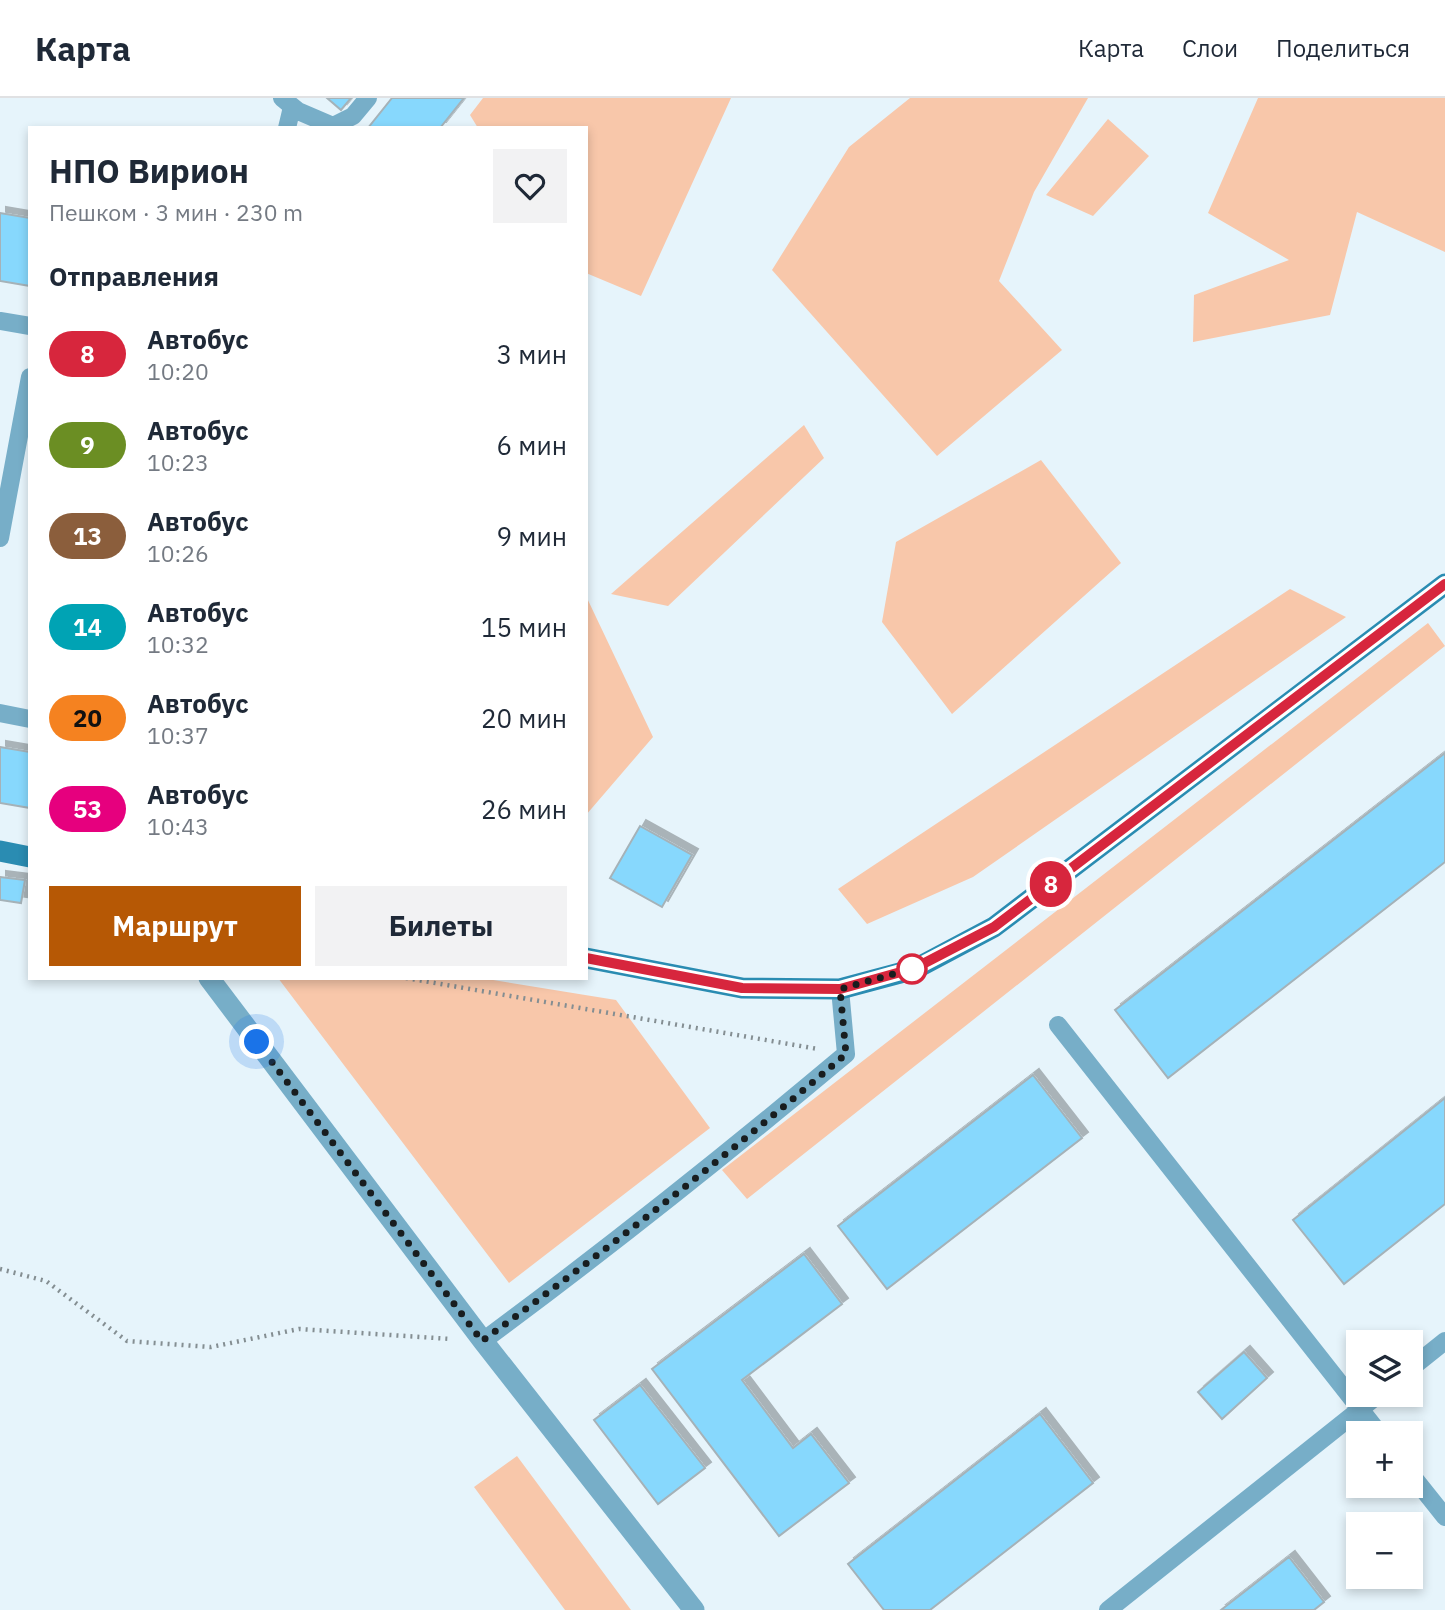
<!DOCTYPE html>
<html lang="ru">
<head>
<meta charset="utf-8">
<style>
  body { margin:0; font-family:"IBM Plex Sans",sans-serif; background:#f2f2f3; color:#1f2937; height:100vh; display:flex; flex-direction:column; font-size:26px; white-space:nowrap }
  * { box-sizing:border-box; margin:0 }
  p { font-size:23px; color:#747a83 }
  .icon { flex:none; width:38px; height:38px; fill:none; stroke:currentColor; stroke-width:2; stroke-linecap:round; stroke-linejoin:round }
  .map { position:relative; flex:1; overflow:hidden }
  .panel { position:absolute; left:28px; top:28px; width:560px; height:854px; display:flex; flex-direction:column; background:#fff; border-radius:0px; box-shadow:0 4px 10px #0003 }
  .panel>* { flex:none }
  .badge { padding:0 14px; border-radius:23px; font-size:24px; line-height:46px }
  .fabs { position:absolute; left:1346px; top:1232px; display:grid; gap:14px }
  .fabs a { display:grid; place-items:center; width:77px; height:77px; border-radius:0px; background:#fff; box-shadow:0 4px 10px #0003; font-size:35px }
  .you { position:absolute; width:35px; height:35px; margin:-18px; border:5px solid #fff; border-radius:50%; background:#1a73e8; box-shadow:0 0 0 10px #1a73e833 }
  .map>.badge { position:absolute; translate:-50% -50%; box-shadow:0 0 0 4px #fff }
  h2 { padding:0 21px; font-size:26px; line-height:63px }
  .round { display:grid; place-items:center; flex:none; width:74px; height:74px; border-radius:0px; background:#f2f2f3 }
  .overview { display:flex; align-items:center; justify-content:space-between; height:119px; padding:0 21px }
  h1 { font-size:33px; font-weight:800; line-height:52px }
  .primary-button { display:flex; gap:14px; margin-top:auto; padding:14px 21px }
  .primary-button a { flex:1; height:80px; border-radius:0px; background:#b65805; color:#fff; font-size:28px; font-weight:800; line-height:80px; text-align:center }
  .primary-button a+a { background:#f2f2f3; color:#1f2937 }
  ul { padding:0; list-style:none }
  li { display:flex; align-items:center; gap:21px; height:91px; padding:0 21px }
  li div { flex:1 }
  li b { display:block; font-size:26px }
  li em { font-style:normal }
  li .badge { min-width:77px; font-weight:700; text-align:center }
  header { display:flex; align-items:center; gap:42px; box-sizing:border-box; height:98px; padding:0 35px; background:#fff; border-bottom:2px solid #e0e1e3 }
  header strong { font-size:33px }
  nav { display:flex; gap:38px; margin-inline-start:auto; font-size:24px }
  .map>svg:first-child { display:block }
  .green { fill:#f8c7aa }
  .building { fill:#87d8fd; stroke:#a5b2b8; stroke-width:2; filter:url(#shadow) }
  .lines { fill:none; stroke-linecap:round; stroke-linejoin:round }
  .path { stroke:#848e92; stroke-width:4.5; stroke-dasharray:2 5; stroke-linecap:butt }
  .service { stroke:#77aec8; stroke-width:18 }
  .minor { stroke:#77aec8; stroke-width:21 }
  .secondary { stroke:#2a8cb2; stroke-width:21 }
  .line-casing { stroke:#fff; stroke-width:16 }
  .line { stroke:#d7263d; stroke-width:10 }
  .walk { stroke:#181d1f; stroke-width:7; stroke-dasharray:0 12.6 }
  .stop-dot { fill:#fff; stroke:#d7263d; stroke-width:3.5 }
</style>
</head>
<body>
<header>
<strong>Карта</strong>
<nav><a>Карта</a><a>Слои</a><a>Поделиться</a></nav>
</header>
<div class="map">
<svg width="1445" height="1512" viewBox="0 0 1445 1512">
  <defs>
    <filter id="shadow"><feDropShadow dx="6" dy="-6" stdDeviation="0" flood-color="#0004"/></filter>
  </defs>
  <rect width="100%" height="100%" fill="#e6f4fb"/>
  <path class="green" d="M 483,0 L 731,0 L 641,198 L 586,175 L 586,30 L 478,30 L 470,17 Z
    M 910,0 L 1088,0 L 1034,94 L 999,183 L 1062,252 L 937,358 L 772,172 L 849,49 Z
    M 1258,0 L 1445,0 L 1445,154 L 1357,114 L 1330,217 L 1193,244 L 1194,197 L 1289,162 L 1208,115 Z
    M 1108,21 L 1149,58 L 1093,118 L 1046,97 Z
    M 804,327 L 824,360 L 668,508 L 611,496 Z
    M 1041,362 L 1121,465 L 952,616 L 882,524 L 896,444 Z
    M 1290,491 L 1346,519 L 973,779 L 867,826 L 838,791 Z
    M 586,498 L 653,639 L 586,717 Z
    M 1428,525 L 1445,548 L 747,1101 L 722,1072 Z
    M 278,880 L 481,880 L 616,902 L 710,1030 L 509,1185 Z
    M 517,1358 L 631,1512 L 565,1512 L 474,1389 Z"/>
  <path class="building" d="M 327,0 L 351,0 L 341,12 Z
    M 392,0 L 464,0 L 440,30 L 368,30 Z
    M 0,115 L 30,120 L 30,188 L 0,183 Z
    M 0,649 L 30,654 L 30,710 L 0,705 Z
    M 1445,655 L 1445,764 L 1168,980 L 1115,912 Z
    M 640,728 L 692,757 L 662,809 L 610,780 Z
    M 0,779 L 25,782 L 21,805 L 0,802 Z
    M 1033,977 L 1082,1040 L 887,1191 L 838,1128 Z
    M 1445,1000 L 1445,1106 L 1344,1186 L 1293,1122 Z
    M 804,1156 L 842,1206 L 742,1282 L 793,1350 L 811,1336 L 849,1385 L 779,1438 L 652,1271 Z
    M 1244,1254 L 1267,1280 L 1222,1321 L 1198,1294 Z
    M 640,1287 L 705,1370 L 658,1406 L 594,1322 Z
    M 1040,1316 L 1093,1385 L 930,1512 L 884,1512 L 848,1466 Z
    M 1289,1459 L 1324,1504 L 1314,1512 L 1221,1512 Z"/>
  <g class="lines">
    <path class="path" d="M 406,880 L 818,951
      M 0,1171 L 46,1183 L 127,1243 L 211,1249 L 299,1231 L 451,1241"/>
    <path class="service" d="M 282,0 L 298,13 L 333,28 L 353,18 L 368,0
      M 287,30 L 292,9
      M 0,223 L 30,228
      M 0,440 L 30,279
      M 0,615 L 30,621
      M 1058,927 L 1379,1335
      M 483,1243 C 607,1151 728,1055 846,956 L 840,891
      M 1410,1271 L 1445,1243
      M 1410,1375 L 1445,1419
      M 1108,1512 L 1378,1297"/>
    <path class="minor" d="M 209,880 L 483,1243 L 694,1512"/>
    <path class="secondary" d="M 0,753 L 30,759
      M 586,860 L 742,890 L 840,891 L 915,871 L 994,829 L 1445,486"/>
  </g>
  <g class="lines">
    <g class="line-casing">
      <path id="line" d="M 586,860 L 742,890 L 840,891 L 915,870 L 994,829 L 1445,486"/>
    </g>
    <use href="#line" class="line"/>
    <path class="walk" d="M 257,944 L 482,1243 C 607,1152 729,1056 846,956 L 840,891 L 915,870 L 912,871"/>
  </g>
  <circle class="stop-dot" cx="912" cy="871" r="14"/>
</svg>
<div class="fabs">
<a><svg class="icon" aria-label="layers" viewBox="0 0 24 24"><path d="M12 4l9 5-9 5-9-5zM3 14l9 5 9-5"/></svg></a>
<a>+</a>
<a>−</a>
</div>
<div class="you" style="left:257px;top:944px"></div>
<b class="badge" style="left:1051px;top:786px;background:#d7263d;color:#fff">8</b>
<section class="panel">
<div class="overview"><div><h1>НПО Вирион</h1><p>Пешком · 3 мин · 230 m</p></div><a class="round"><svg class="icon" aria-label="heart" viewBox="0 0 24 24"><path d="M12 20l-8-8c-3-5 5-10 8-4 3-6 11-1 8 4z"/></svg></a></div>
<h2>Отправления</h2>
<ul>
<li><span class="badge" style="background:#d7263d;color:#fff">8</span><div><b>Автобус</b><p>10:20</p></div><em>3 мин</em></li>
<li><span class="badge" style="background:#6b8e23;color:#fff">9</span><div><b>Автобус</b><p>10:23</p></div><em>6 мин</em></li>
<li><span class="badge" style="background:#8b5e3c;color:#fff">13</span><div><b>Автобус</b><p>10:26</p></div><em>9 мин</em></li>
<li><span class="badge" style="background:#00a3b4;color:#fff">14</span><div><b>Автобус</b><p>10:32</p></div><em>15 мин</em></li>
<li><span class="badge" style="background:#f58220;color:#111">20</span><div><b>Автобус</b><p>10:37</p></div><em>20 мин</em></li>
<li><span class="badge" style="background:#e6007e;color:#fff">53</span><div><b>Автобус</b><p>10:43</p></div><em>26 мин</em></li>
</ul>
<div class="primary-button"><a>Маршрут</a><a>Билеты</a></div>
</section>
</div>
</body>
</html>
